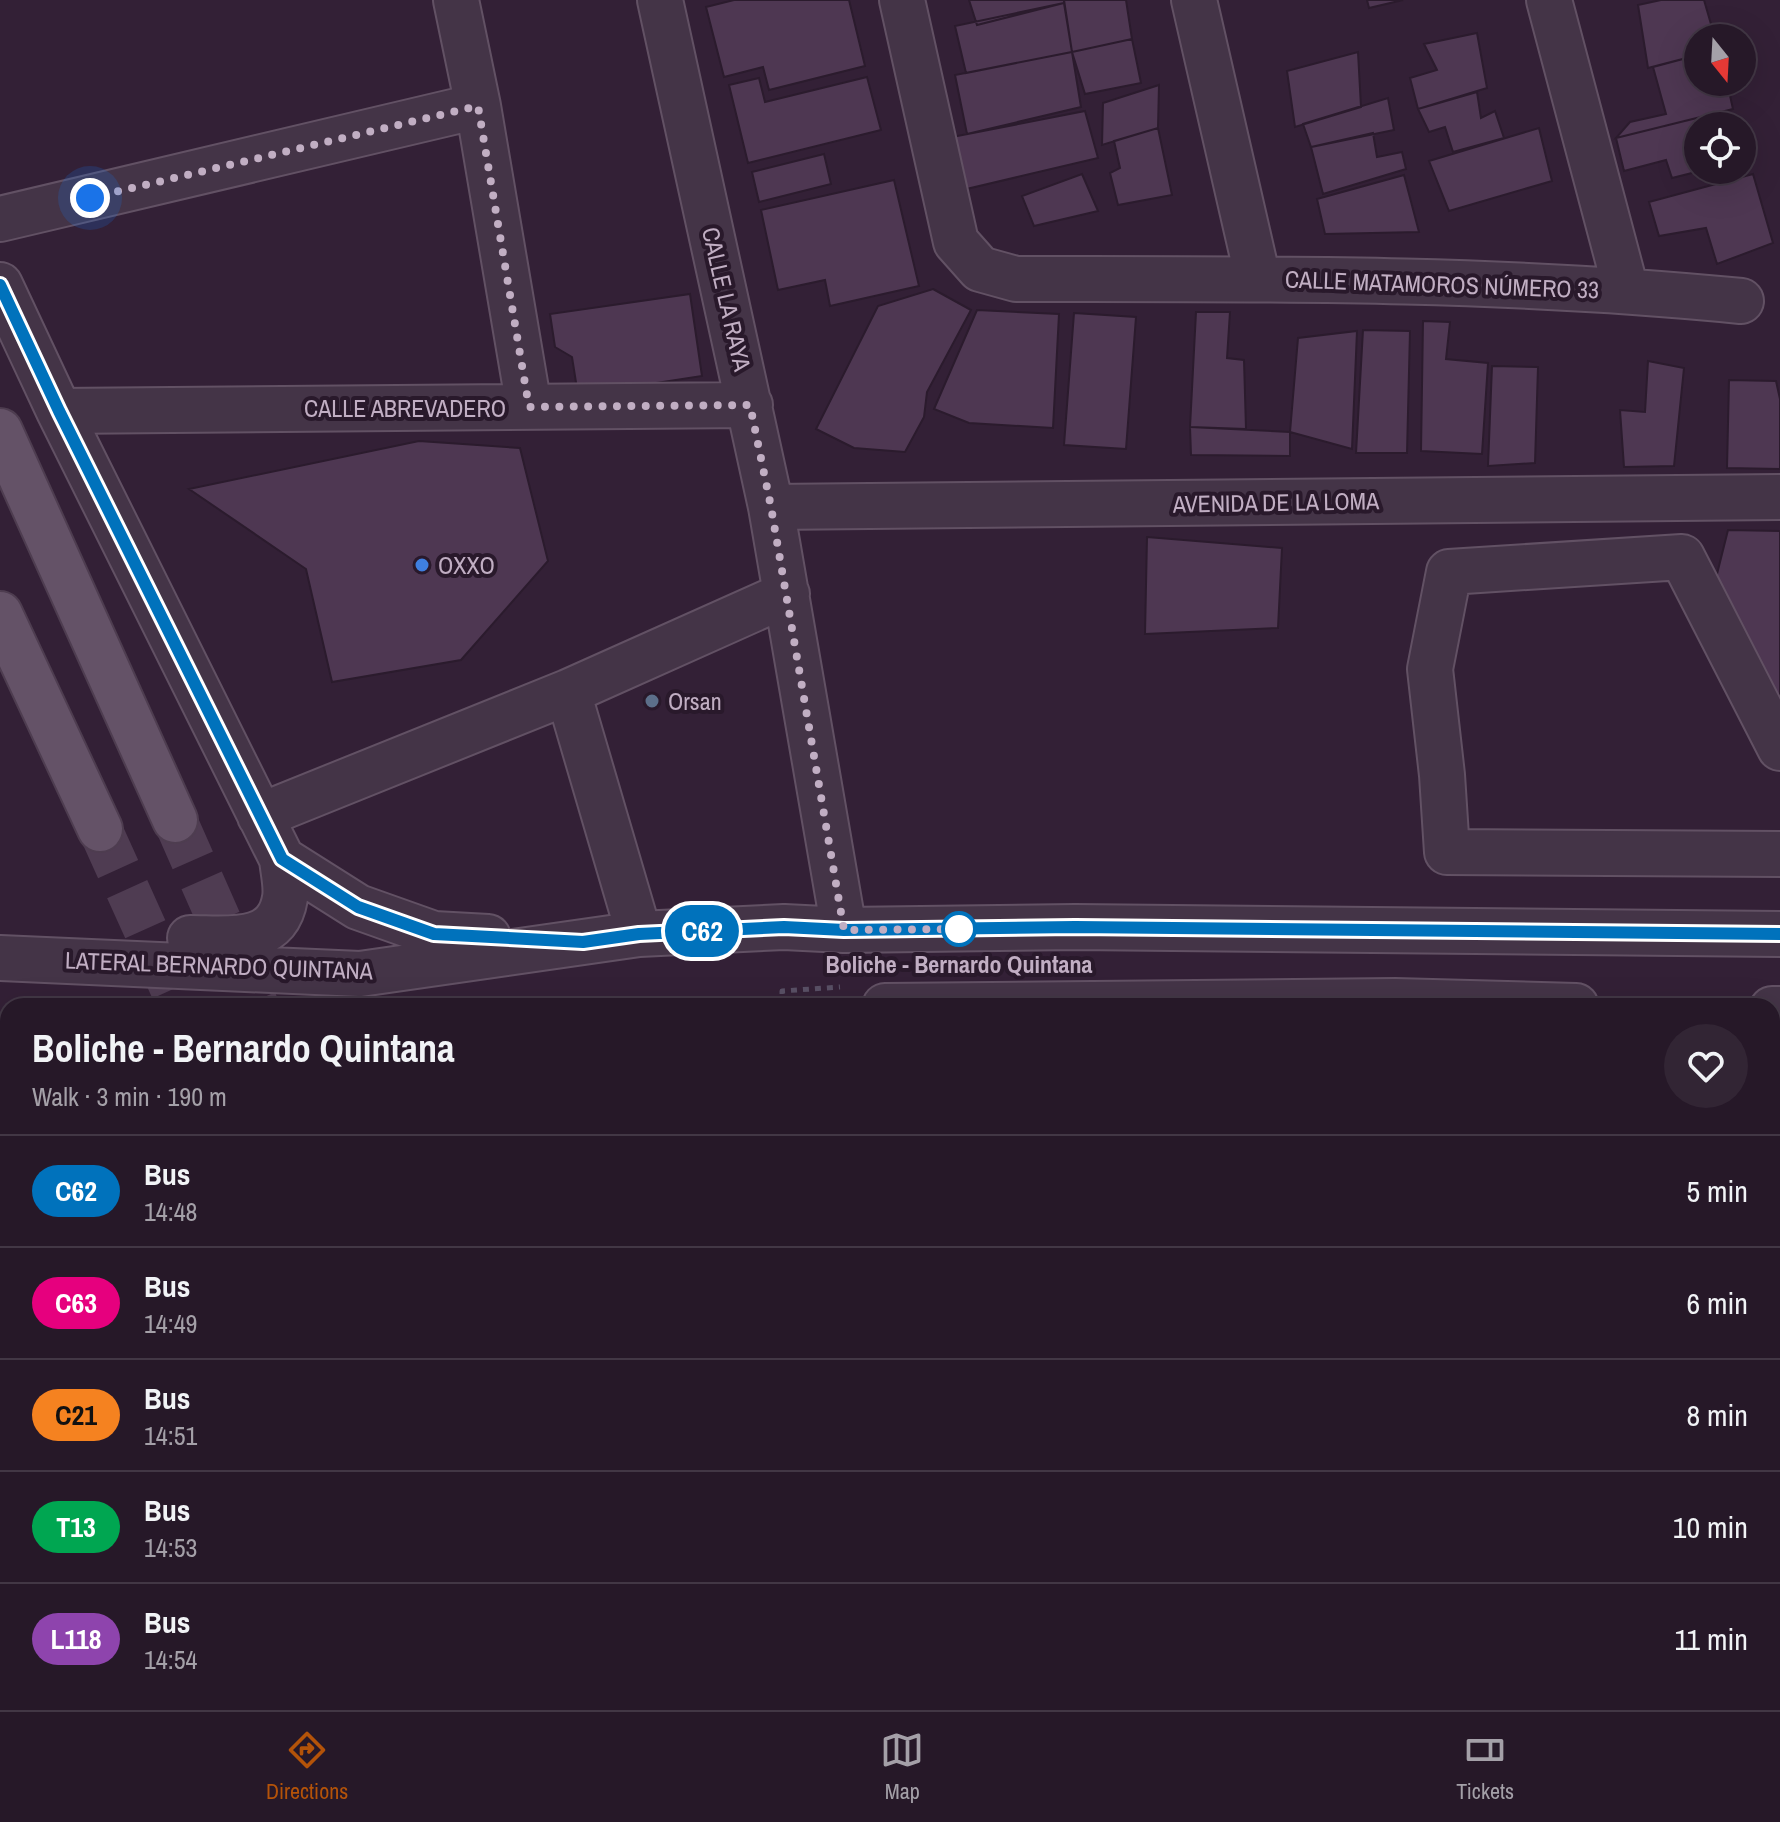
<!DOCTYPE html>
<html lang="en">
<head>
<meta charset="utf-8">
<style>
  body { margin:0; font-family:"Archivo Narrow",sans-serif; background:#322534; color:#f1f3f6; height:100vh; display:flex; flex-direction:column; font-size:30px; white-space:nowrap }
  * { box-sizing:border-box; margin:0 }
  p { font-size:26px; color:#a4a0a8 }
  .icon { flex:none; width:44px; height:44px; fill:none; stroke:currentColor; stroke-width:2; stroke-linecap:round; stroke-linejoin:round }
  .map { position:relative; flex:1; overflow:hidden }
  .side { position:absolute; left:0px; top:998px; width:1780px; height:712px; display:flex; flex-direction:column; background:#261828; border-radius:24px 24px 0 0; box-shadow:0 8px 32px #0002,0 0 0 2px #423745 }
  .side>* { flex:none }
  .badge { padding:0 16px; border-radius:26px; font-size:28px; line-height:52px }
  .needle { width:52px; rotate:162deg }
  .tools { position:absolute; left:1684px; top:24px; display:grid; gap:16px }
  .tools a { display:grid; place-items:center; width:72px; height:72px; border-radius:50%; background:#261828; box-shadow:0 8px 32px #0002,0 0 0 2px #423745; font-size:40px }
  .you { position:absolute; width:40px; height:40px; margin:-20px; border:6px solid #fff; border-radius:50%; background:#1a73e8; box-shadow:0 0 0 12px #1a73e833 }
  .map>.badge { position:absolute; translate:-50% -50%; box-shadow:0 0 0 4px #fff }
  .round { display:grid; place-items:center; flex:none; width:84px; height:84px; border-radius:42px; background:#322534 }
  .head { display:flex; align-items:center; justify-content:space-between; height:136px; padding:0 32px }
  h1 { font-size:38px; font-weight:700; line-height:60px }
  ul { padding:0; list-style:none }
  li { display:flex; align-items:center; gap:24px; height:112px; padding:0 32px; border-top:2px solid #423745 }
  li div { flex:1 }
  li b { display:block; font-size:30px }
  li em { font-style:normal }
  li .badge { min-width:88px; font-weight:700; text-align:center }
  .tabs { display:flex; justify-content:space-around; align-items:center; height:112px; border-top:2px solid #423745; background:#261828; font-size:22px; color:#a4a0a8 }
  .tabs a { display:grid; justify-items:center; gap:4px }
  .tabs .current { color:#b45309 }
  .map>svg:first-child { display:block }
  .building { fill:#4e3752; stroke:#2b1b2d; stroke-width:2 }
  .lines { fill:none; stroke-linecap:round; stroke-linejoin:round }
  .major-tunnel { stroke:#4f3c52; stroke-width:44; stroke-dasharray:44 22; stroke-linecap:butt }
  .minor-casing { stroke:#625164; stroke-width:48 }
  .major-casing { stroke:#4e3d50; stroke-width:48 }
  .path { stroke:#595065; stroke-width:5; stroke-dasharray:6 6; stroke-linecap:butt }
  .minor { stroke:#443447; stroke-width:44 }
  .major { stroke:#645267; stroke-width:44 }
  .line-casing { stroke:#fff; stroke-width:18 }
  .line { stroke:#0072bc; stroke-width:12 }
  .walk { stroke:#c1aec3; stroke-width:8; stroke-dasharray:0 14.4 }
  .shop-dot { fill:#3f7fe0; stroke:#29192b; stroke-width:3 }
  .service-dot { fill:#5c6f8a; stroke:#29192b; stroke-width:3 }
  .stop-dot { fill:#fff; stroke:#0072bc; stroke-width:4 }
  .labels { text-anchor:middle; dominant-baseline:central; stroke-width:8; stroke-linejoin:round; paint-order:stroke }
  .street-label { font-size:24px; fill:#c1aec3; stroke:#29192b }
  .poi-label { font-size:24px; fill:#c1aec3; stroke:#29192b; text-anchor:start }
  .stop-label { font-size:24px; font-weight:bold; fill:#c1aec3; stroke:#29192b }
</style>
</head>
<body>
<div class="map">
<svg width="1780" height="1710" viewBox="0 0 1780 1710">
  <rect width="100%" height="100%" fill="#332036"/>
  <path class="building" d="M 734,0 L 849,0 L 865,66 L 769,90 L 763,67 L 724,77 L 706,7 Z
    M 969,0 L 1064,0 L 1064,3 L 977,25 Z
    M 1064,0 L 1126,0 L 1132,39 L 1072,52 Z
    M 1367,0 L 1403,0 L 1369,8 Z
    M 1661,0 L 1704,0 L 1715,38 L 1698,38 L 1698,55 L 1648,68 L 1638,5 Z
    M 1064,3 L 1072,52 L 966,73 L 955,26 Z
    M 1477,33 L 1487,88 L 1418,109 L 1410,78 L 1437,70 L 1424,44 Z
    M 1132,39 L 1141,83 L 1085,94 L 1072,52 Z
    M 1072,52 L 1081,107 L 967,134 L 955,75 Z
    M 1358,52 L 1361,107 L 1295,127 L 1287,71 Z
    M 1698,55 L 1698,82 L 1727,82 L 1733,109 L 1616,138 L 1630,122 L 1666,114 L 1653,67 Z
    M 867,77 L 881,130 L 748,163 L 729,85 L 759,78 L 765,102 Z
    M 1159,85 L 1158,128 L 1102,145 L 1103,103 Z
    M 1477,92 L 1481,118 L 1495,111 L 1504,138 L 1453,152 L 1445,127 L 1429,132 L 1418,109 Z
    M 1388,98 L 1394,130 L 1311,147 L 1303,124 Z
    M 1085,111 L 1098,158 L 958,191 L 947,138 Z
    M 1713,114 L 1715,126 L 1698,126 L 1698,170 L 1704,170 L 1672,178 L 1666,160 L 1624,171 L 1616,138 Z
    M 1158,128 L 1172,195 L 1118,205 L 1110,173 L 1120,168 L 1114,141 Z
    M 1539,128 L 1552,181 L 1449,211 L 1429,161 Z
    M 1373,133 L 1377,157 L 1402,152 L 1406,169 L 1323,194 L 1311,147 Z
    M 824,154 L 831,184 L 759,202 L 752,172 Z
    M 1082,174 L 1098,211 L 1034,226 L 1022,196 Z
    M 1753,174 L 1773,243 L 1717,264 L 1706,228 L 1659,236 L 1649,202 Z
    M 1404,175 L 1419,232 L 1325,234 L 1317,199 Z
    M 894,180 L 919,286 L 830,306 L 825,280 L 778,290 L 761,210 Z
    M 933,289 L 971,310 L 927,392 L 924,417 L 905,452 L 854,448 L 816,429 L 878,306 Z
    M 690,294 L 702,376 L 578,395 L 572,357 L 555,347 L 550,314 Z
    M 977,310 L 1059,314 L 1053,428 L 969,423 L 934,409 Z
    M 1196,312 L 1230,312 L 1227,358 L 1244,360 L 1246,429 L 1190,427 Z
    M 1074,313 L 1136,317 L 1126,449 L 1064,445 Z
    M 1423,321 L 1450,322 L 1446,359 L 1488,363 L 1482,454 L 1421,451 Z
    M 1363,330 L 1410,331 L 1407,453 L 1356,453 Z
    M 1357,331 L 1352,449 L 1290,432 L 1298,338 Z
    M 1648,361 L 1684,368 L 1674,466 L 1624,467 L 1620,410 L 1645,412 Z
    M 1492,366 L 1538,367 L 1535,463 L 1488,466 Z
    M 1729,380 L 1776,381 L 1780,399 L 1780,469 L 1727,468 Z
    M 1190,427 L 1290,432 L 1290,456 L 1191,455 Z
    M 419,441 L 520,448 L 548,561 L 461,660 L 332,682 L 306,569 L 189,489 Z
    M 1728,530 L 1780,531 L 1780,735 L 1711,598 Z
    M 1147,537 L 1282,548 L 1278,628 L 1145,634 Z
    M 8,1448 L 8,1702 L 180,1702 L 180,1710 L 0,1710 L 0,1449 Z
    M 967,1702 L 1013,1702 L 1010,1710 L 967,1710 Z"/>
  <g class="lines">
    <path class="major-tunnel" d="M 175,820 L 257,1006
      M 100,829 L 180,1006"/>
    <g class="minor-casing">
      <path id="minor" d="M 456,0 L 478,106 L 529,407
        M 660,0 L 771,507 L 844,930
        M 902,0 L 956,242 L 980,269 L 1016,279 C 1258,279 1501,277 1741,301
        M 1194,0 L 1258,279
        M 1549,0 L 1626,290
        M 0,219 L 478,106
        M 0,285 L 59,411 L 282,859 L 358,907 L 434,934 L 488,937
        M 59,411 L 750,405
        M 771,507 L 1780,497
        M 568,692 L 639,934
        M 1780,748 L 1682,557 L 1449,572 L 1430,669 L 1442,775 L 1447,852 L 1780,854
        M 260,816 L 568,692 L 787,594
        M 190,938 C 227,938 277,947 285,898 C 287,886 283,871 282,859
        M 0,958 L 360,974 L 639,934 L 784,927 L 844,930 L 1075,927 L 1780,934
        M 885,1006 L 1395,1001 L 1576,1006
        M 1772,1009 L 1780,1009
        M 1772,1294 L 1780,1290
        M 0,1323 L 8,1323
        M 1772,1600 L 1780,1596
        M 380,1702 L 383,1710
        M 431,1702 L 435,1710
        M 892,1702 L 893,1710
        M 1075,1710 L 1079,1702
        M 1580,1710 L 1594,1702"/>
    </g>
    <g class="major-casing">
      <path id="major" d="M 0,431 L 175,820
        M 0,614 L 100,829
        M 0,1090 L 8,1090
        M 1772,1115 L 1780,1115
        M 0,1213 L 8,1213
        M 1772,1234 L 1780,1234
        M 508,1702 L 512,1710
        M 573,1702 L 577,1710"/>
    </g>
    <path class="path" d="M 782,1006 L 782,991 L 840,987
      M 956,1710 L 956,1702"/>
    <use href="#minor" class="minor"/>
    <use href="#major" class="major"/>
  </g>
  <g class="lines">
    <g class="line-casing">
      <path id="line" d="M 0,285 L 59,411 L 282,859 L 358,907 L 434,934 L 583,942 L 639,934 L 784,927 L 844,930 L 1075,927 L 1780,934"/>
    </g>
    <use href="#line" class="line"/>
    <path class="walk" d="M 90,198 L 478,106 L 529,407 L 750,405 L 771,507 L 844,930 L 959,929"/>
  </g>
  <circle class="shop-dot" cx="422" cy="565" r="8"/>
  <circle class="service-dot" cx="652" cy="701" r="8"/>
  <circle class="stop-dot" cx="959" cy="929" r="16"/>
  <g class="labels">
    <g class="street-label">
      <text transform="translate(1442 284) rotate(2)">CALLE MATAMOROS NÚMERO 33</text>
      <text transform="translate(727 299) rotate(77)">CALLE LA RAYA</text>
      <text x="405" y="408">CALLE ABREVADERO</text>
      <text transform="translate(1276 502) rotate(-1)">AVENIDA DE LA LOMA</text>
      <text transform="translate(219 965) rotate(2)">LATERAL BERNARDO QUINTANA</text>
    </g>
    <g class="poi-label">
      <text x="438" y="565">OXXO</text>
      <text x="668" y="701">Orsan</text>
    </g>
    <g class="stop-label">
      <text x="959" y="964">Boliche - Bernardo Quintana</text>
    </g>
  </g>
</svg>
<div class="tools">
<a><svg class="needle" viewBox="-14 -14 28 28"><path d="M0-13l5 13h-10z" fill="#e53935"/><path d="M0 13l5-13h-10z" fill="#a4a0a8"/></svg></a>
<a><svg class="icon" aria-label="locate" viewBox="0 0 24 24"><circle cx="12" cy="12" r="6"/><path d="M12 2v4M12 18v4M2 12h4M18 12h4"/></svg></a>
</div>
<div class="you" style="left:90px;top:198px"></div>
<b class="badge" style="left:702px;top:931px;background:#0072bc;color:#fff">C62</b>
<section class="side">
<div class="head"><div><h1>Boliche - Bernardo Quintana</h1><p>Walk · 3 min · 190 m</p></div><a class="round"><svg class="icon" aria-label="heart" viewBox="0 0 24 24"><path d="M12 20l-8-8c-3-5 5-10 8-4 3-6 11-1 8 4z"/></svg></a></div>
<ul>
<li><span class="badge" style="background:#0072bc;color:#fff">C62</span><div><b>Bus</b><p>14:48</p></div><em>5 min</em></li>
<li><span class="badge" style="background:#e6007e;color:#fff">C63</span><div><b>Bus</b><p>14:49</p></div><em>6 min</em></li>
<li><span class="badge" style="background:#f58220;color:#111">C21</span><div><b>Bus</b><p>14:51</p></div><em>8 min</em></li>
<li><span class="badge" style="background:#00a651;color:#fff">T13</span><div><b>Bus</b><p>14:53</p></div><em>10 min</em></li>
<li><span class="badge" style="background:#8e44ad;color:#fff">L118</span><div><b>Bus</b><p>14:54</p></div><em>11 min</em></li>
</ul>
</section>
</div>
<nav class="tabs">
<a class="current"><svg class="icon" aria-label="directions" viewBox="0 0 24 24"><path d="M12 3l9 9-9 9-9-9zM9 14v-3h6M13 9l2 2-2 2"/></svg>Directions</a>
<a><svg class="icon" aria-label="map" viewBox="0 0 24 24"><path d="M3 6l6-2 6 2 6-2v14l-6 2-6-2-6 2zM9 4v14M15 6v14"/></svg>Map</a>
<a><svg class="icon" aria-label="tickets" viewBox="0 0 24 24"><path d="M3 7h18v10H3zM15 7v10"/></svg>Tickets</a>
</nav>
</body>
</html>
